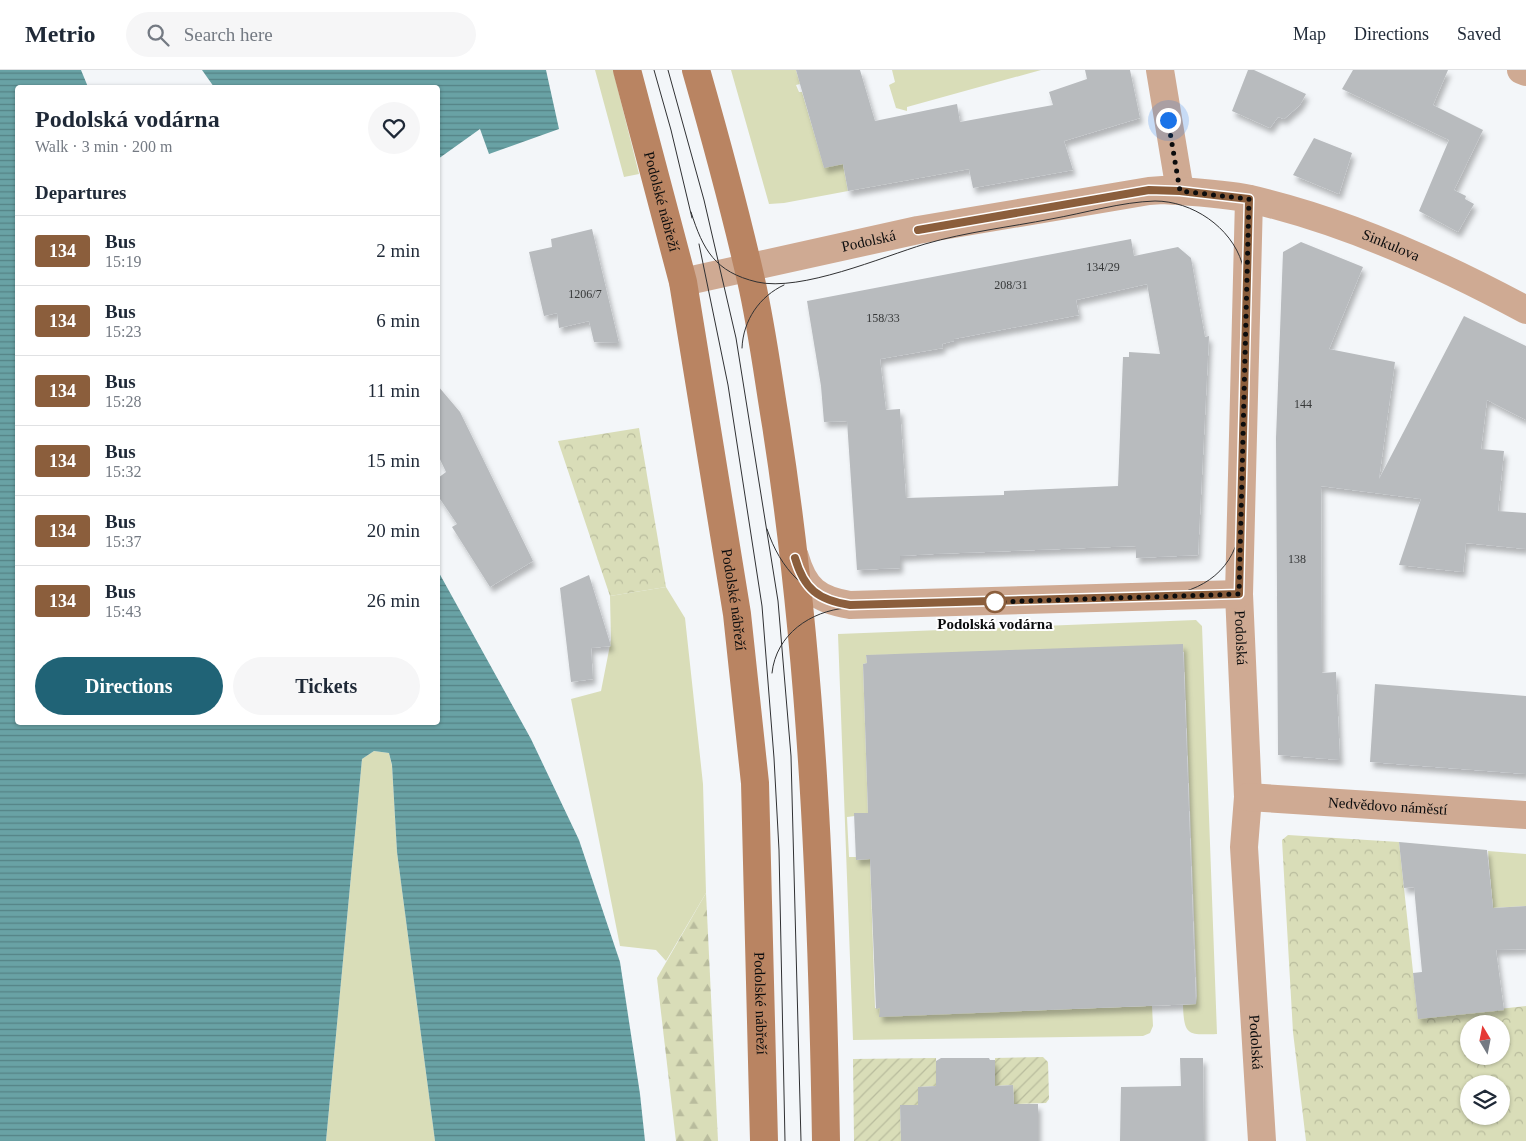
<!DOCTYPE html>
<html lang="en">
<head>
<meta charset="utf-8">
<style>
  body { margin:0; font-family:"Times New Roman",serif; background:#f6f6f7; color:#1f2937; height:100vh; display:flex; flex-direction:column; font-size:19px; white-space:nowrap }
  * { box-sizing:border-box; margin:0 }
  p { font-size:16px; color:#747a83 }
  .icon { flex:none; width:28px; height:28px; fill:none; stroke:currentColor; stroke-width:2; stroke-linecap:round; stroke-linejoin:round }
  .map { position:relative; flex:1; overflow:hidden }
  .sheet { position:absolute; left:15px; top:15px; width:425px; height:640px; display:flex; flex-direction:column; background:#fff; border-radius:5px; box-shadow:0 1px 4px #0004 }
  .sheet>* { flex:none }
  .badge { padding:0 10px; border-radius:4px; font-size:18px; line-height:32px }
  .needle { width:32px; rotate:350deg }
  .fabs { position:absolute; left:1460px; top:945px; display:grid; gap:10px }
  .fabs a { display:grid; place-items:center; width:50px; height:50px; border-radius:50%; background:#fff; box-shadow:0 1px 4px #0004; font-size:25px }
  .you { position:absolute; width:25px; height:25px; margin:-12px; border:4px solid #fff; border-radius:50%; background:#1a73e8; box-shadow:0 0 0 8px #1a73e833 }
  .map>.badge { position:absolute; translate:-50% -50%; box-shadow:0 0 0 2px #fff }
  h2 { padding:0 20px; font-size:19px; line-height:45px }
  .round { display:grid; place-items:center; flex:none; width:52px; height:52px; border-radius:26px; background:#f6f6f7 }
  .head { display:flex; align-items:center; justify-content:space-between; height:85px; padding:0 20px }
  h1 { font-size:24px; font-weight:600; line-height:38px }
  .primary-button { display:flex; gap:10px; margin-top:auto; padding:10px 20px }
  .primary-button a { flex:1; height:58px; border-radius:30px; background:#206376; color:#fff; font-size:20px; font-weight:600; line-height:58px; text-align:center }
  .primary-button a+a { background:#f6f6f7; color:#1f2937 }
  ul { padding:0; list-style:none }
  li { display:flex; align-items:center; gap:15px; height:70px; padding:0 20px; border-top:1px solid #e0e1e3 }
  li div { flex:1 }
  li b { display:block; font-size:19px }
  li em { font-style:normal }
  li .badge { min-width:55px; font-weight:700; text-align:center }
  header { display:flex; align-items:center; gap:30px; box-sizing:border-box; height:70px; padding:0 25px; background:#fff; border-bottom:1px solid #e0e1e3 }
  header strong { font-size:24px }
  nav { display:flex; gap:28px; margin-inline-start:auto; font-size:18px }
  .search { width:350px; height:45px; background:#f6f6f7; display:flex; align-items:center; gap:12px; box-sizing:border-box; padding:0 18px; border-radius:28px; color:#747a83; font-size:19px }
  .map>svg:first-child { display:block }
  .grass { fill:#d9ddb8 }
  .forest { fill:url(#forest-firs) }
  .park { fill:url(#park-crowns); fill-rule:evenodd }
  .garden { fill:url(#garden-furrows) }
  .water { fill:url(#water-rules) }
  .building { fill:#b8bbbe; fill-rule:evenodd; filter:url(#shadow) }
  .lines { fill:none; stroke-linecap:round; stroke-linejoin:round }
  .minor { stroke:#cfaa93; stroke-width:28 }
  .tertiary { stroke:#cfaa93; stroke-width:28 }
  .secondary { stroke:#b98462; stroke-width:28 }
  .tram { stroke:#303133; stroke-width:1 }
  .line-casing { stroke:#fff; stroke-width:11 }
  .line { stroke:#8b5e3c; stroke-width:8 }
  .walk { stroke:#0b0c0d; stroke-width:5; stroke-dasharray:0 9 }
  .stop-dot { fill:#fff; stroke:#8b5e3c; stroke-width:2.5 }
  .labels { text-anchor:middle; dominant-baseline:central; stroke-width:4; stroke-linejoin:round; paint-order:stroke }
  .number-label { font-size:12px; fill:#363839 }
  .street-label { font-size:15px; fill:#0b0c0d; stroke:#fff }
  .stop-label { font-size:15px; font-weight:bold; fill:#0b0c0d; stroke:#fff }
</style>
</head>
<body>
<header>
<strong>Metrio</strong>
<div class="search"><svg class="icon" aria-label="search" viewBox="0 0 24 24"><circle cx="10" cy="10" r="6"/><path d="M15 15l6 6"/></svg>Search here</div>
<nav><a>Map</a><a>Directions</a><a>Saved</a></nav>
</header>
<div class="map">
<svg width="1526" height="1071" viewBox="0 0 1526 1071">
  <defs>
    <pattern id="forest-firs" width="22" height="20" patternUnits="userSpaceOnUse" patternTransform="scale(1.25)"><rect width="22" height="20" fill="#d9ddb8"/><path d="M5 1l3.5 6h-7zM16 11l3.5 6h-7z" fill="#b9bc9d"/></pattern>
    <pattern id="park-crowns" width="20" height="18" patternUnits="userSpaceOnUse" patternTransform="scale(1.25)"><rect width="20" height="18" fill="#d9ddb8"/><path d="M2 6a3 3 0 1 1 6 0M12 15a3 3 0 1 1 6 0" fill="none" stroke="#b9bc9d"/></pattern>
    <pattern id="garden-furrows" width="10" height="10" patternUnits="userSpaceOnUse" patternTransform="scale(1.25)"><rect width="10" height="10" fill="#d9ddb8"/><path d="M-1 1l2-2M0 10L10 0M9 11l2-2" fill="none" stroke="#b9bc9d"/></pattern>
    <pattern id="water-rules" width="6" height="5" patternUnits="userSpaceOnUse" patternTransform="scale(1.25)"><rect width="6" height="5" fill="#69a2a5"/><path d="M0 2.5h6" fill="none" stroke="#558285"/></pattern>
    <filter id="shadow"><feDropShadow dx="3" dy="5.5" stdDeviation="2.5" flood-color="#0004"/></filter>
  </defs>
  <rect width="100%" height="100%" fill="#f3f6f9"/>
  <path class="grass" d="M 595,0 L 613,0 L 639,104 L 624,107 Z
    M 731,0 L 796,0 L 800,14 L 796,15 L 799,22 L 802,22 L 824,97 L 843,94 L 848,121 L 784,133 L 769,134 Z
    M 892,0 L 1041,0 L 907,37 L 907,41 L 896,38 L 889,15 L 895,12 Z
    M 666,517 L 685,548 L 703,714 L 706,823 L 666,891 L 656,880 L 620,876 L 571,629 L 601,621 L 611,570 L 610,526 Z
    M 1196,550 L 1202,556 L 1217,964 C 1188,965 1184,966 1183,935 L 1196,934 L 1197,926 L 1184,582 L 866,585 L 867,593 L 863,594 L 868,743 L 855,743 L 855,746 L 847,747 L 849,787 L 856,787 L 857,790 L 870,789 L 875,938 L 880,938 L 880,946 L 1152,936 L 1153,956 L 1150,963 L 1143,966 L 853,970 L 838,564 Z
    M 374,681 L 389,683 L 392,696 L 397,782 L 435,1071 L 326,1071 L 362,689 Z
    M 1488,781 L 1526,784 L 1526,836 L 1493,838 Z"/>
  <path class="forest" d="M 706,823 L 718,1071 L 676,1071 L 657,908 Z"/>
  <path class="park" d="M 639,358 L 666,517 L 610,526 L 558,371 Z
    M 1288,765 L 1399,772 L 1418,948 L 1526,936 L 1526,1071 L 1306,1071 L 1293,962 L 1282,770 ZM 1469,954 L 1501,954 L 1501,986 L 1469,986 ZM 1469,1014 L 1501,1014 L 1501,1046 L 1469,1046 Z"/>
  <path class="garden" d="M 1043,987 L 1048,992 L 1049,1029 L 1046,1033 L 1014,1034 L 1013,1015 L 995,1016 L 995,988 Z
    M 936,988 L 936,1016 L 918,1017 L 918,1035 L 900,1035 L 901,1071 L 854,1071 L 853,989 Z"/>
  <path class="water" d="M 0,0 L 81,0 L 88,17 L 18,18 L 18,652 L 438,652 L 438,501 L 531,669 L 579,770 L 620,892 L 640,1024 L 645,1071 L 435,1071 L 397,782 L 392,695 L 389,683 L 374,681 L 362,689 L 326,1071 L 0,1071 Z
    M 202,0 L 546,0 L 559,59 L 489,84 L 480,59 L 438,89 L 438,18 L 214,17 Z"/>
  <path class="building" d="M 796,0 L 860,0 L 875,51 L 957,34 L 960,52 L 1053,35 L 1049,22 L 1087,9 L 1085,0 L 1130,0 L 1140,48 L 1064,71 L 1073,100 L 973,118 L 969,99 L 848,121 L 843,94 L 824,98 Z
    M 1248,0 L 1254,0 L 1306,24 L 1300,35 L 1284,49 L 1278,47 L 1270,58 L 1232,41 Z
    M 1353,0 L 1448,0 L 1433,35 L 1483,60 L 1454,120 L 1466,126 L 1465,129 L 1474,134 L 1458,162 L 1419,141 L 1449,70 L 1342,19 Z
    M 1314,68 L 1352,83 L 1339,124 L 1293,105 Z
    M 592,159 L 619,273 L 594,272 L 589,251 L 559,258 L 557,243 L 544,246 L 529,182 L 552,177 L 551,169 Z
    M 1131,169 L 1134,186 L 1178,177 L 1191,188 L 1205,267 L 1209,266 L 1198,485 L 1136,488 L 1136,476 L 934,484 L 900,486 L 900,498 L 857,500 L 847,351 L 824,352 L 821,316 L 807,231 ZM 1147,214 L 1160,284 L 1129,282 L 1129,287 L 1123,287 L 1118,416 L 1004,421 L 1004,425 L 906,428 L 900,339 L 886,340 L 880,289 L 943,278 L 942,274 L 954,271 L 954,269 L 1079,245 L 1076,230 Z
    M 1301,172 L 1363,197 L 1329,279 L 1395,292 L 1379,409 L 1464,246 L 1526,276 L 1526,350 L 1487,330 L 1481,379 L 1504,381 L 1498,441 L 1526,443 L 1526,479 L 1466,473 L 1463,502 L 1399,495 L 1421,429 L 1321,416 L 1322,603 L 1336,602 L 1340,690 L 1278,685 L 1276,368 L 1283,182 Z
    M 438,316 L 460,342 L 533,491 L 490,517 L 452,457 L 457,454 L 438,426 L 438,408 L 446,402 L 438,385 Z
    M 589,505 L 611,576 L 591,578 L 593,609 L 571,612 L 560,518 Z
    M 1183,574 L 1196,934 L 879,947 L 880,938 L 876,939 L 870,789 L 856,790 L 854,743 L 868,743 L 863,594 L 867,593 L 866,585 Z
    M 1375,614 L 1526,626 L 1526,704 L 1370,692 Z
    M 1399,772 L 1487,780 L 1493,838 L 1526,836 L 1526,879 L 1496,880 L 1504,940 L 1418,949 L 1413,903 L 1422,902 L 1414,817 L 1404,818 Z
    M 941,988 L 989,988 L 990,990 L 995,990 L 995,1016 L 1013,1015 L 1014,1034 L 1038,1034 L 1038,1071 L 901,1071 L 900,1035 L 918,1035 L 918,1017 L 936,1016 L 936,991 Z
    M 1180,988 L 1203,988 L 1204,1071 L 1120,1071 L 1121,1017 L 1181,1016 Z"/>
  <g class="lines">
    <g class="minor">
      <path d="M 1160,0 L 1180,121"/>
      <path d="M 1521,0 L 1526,2"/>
      <path id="s1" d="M 1249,129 L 1239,524 L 1248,727 L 1244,777 L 1262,1071"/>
      <path d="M 795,487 C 804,519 818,530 850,535 L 1239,524"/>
      <path id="s2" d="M 1248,727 L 1526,745"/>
    </g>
    <path class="tertiary" id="s3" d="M 683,212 L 918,160 L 1149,121 L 1163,120 C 1192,122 1222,123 1250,129 C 1346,151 1439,193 1526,240"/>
    <g class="secondary">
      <path id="s4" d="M 627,0 L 683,212 L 737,544 L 755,713 L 764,1071"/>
      <path d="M 696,0 C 716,70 735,140 751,210 C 762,258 768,307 776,355 C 813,592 822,832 826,1071"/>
    </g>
    <path class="tram" d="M 654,0 L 671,60 L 692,148
      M 668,0 L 704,130 L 736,268 L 778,531 L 791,686 L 801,1071
      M 691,142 C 703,180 715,202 757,212 C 801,222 882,187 925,174 C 966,162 1010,157 1051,149 C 1085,143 1121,132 1155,131 C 1192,131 1231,157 1242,193 C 1246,208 1246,223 1246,238 L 1240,461 C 1231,506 1196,524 1154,527 L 850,535 C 807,528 780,499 767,459
      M 699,174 L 728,315 L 762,536 L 774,688 L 779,780 L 785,1071
      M 742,278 C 743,250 760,226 784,215
      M 772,603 C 776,564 811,541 846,538"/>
  </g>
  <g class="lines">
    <g class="line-casing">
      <path id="line" d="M 795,488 C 804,519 818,530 850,535 L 1239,524 L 1249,129 L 1180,121 L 1149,120 L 918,160"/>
    </g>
    <use href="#line" class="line"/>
    <path class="walk" d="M 995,532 L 1239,524 L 1249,129 L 1180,121 L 1168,50"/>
  </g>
  <circle class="stop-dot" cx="995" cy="532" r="10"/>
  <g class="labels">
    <g class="number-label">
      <text x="1103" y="197">134/29</text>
      <text x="1011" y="215">208/31</text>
      <text x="585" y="224">1206/7</text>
      <text x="883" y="248">158/33</text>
      <text x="1303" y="334">144</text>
      <text x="1297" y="489">138</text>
    </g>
    <g class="street-label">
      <text stroke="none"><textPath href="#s4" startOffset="136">Podolské nábřeží</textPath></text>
      <text stroke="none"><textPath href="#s3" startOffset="190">Podolská</textPath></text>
      <text stroke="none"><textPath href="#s3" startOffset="725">Sinkulova</textPath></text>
      <text stroke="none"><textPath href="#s4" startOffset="541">Podolské nábřeží</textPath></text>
      <text stroke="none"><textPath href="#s1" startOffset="439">Podolská</textPath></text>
      <text stroke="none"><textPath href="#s2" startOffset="140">Nedvědovo náměstí</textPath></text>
      <text stroke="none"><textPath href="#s4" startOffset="946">Podolské nábřeží</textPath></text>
      <text stroke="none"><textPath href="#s1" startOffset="844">Podolská</textPath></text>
    </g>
    <g class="stop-label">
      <text x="995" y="554">Podolská vodárna</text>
    </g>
  </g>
</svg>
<div class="fabs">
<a><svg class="needle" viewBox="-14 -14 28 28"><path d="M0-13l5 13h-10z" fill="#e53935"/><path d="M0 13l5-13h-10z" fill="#747a83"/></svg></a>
<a><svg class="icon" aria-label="layers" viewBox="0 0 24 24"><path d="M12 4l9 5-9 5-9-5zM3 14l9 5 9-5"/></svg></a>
</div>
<div class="you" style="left:1168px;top:50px"></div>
<section class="sheet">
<div class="head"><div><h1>Podolská vodárna</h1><p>Walk · 3 min · 200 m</p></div><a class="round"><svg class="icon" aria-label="heart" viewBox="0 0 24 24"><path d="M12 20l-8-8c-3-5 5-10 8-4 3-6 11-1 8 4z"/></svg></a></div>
<h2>Departures</h2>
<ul>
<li><span class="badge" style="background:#8b5e3c;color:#fff">134</span><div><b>Bus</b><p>15:19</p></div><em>2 min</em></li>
<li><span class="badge" style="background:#8b5e3c;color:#fff">134</span><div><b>Bus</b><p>15:23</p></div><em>6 min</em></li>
<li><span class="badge" style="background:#8b5e3c;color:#fff">134</span><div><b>Bus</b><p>15:28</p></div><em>11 min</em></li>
<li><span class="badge" style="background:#8b5e3c;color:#fff">134</span><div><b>Bus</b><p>15:32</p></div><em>15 min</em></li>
<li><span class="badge" style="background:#8b5e3c;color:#fff">134</span><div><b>Bus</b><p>15:37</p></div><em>20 min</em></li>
<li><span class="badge" style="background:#8b5e3c;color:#fff">134</span><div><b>Bus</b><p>15:43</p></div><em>26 min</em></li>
</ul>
<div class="primary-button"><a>Directions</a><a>Tickets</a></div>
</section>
</div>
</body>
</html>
